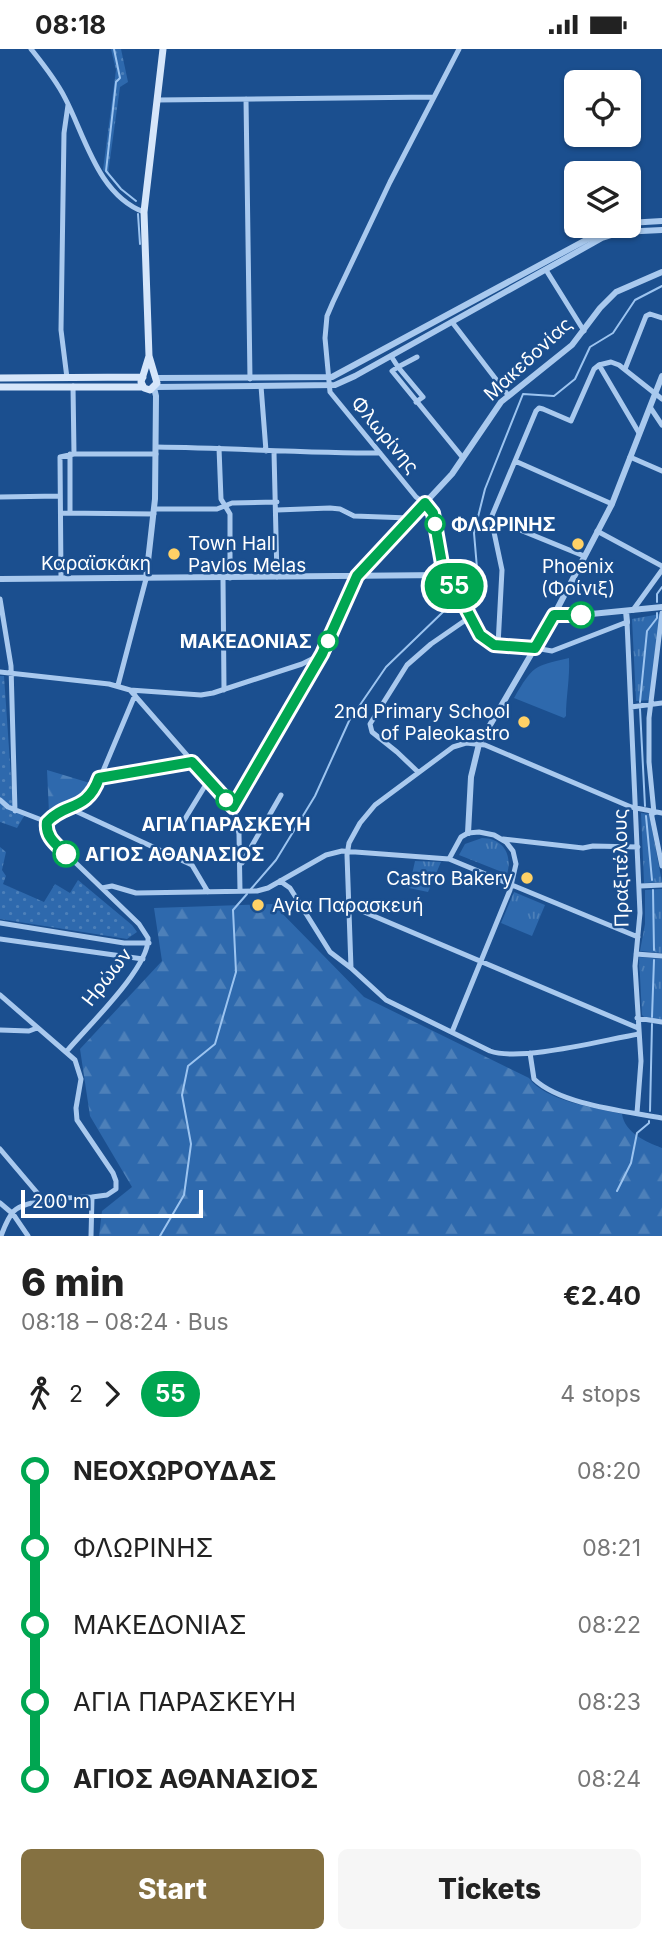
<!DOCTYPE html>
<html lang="en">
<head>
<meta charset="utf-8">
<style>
  body { margin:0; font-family:Inter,sans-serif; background:#f6f6f6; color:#222; height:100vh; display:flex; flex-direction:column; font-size:26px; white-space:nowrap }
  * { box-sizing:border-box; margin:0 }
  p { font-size:23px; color:#767676 }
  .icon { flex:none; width:38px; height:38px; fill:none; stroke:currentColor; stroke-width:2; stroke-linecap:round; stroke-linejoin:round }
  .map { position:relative; height:1187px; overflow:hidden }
  .sheet { display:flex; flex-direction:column; background:#fff; flex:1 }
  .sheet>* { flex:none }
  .badge { padding:0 14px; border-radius:23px; font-size:24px; line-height:46px }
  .controls { position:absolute; left:564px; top:21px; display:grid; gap:14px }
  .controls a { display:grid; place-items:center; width:77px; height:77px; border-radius:10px; background:#fff; box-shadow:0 2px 5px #0004; font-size:35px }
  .scale { position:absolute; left:21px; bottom:18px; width:182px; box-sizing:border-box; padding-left:7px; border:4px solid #fff; border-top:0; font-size:19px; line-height:24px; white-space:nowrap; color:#fff; -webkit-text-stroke:5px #1b4f8f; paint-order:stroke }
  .map>.badge { position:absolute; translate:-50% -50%; box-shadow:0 0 0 4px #fff }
  .legs { display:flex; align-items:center; gap:10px; height:77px; padding:0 21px; font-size:23px }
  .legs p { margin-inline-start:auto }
  .head { display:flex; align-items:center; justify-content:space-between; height:119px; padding:0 21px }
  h1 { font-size:38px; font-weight:800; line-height:52px }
  .action { display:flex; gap:14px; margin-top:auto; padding:14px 21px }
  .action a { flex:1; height:80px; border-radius:10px; background:#857141; color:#fff; font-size:28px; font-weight:800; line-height:80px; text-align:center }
  .action a+a { background:#f6f6f6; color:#222 }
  ul { padding:0 21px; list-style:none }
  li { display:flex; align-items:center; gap:24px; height:77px; font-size:26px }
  li i { display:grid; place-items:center; width:10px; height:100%; margin:0 9px; background:currentColor }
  li i::after { content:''; width:18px; height:18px; margin:-9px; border:5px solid; border-radius:50%; background:#fff }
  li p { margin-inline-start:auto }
  li:first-child i { background:linear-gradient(#0000 50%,currentColor 0) }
  li:last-child i { background:linear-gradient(currentColor 50%,#0000 0) }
  .status { display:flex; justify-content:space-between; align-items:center; height:49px; padding:0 35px; background:#fff; direction:ltr }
  .status svg { height:19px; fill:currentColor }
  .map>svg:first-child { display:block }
  .grass { fill:url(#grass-dots) }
  .forest { fill:url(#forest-firs) }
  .park { fill:url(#park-tufts) }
  .pitch { fill:#2e69ad }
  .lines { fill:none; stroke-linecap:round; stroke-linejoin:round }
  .stream { stroke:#9cc4f0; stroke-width:2 }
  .minor { stroke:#a9c9ee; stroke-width:5 }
  .tertiary { stroke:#a9c9ee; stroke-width:6 }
  .secondary { stroke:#d6e6fa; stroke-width:7 }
  .line-1-casing { stroke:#fff; stroke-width:16 }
  .line-1 { stroke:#00a651; stroke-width:10 }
  .stop-1-dot { fill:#fff; stroke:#00a651; stroke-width:3.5 }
  .poi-dot { fill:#ffd166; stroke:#1b4f8f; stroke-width:2.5 }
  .labels { text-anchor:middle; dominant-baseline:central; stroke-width:5; stroke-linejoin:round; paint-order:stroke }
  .street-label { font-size:19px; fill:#fff; stroke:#1b4f8f }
  .stop-label { font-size:19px; font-weight:bold; fill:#fff; stroke:#1b4f8f; text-anchor:start }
  .poi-label { font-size:19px; fill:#fff; stroke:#1b4f8f; text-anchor:start }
</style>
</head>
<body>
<div class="status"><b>08:18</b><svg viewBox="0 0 49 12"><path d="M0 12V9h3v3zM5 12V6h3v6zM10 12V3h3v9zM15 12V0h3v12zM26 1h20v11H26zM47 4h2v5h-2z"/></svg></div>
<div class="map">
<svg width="662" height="1187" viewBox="0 0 662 1187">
  <defs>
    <pattern id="grass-dots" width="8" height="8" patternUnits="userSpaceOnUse" patternTransform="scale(1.75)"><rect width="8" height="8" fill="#2e69ad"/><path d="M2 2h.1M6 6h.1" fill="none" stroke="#4d80b9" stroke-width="1.8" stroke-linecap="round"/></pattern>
    <pattern id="forest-firs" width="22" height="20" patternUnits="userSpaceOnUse" patternTransform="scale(1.75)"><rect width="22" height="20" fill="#2e69ad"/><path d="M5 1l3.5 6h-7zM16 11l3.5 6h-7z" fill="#4d80b9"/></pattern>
    <pattern id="park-tufts" width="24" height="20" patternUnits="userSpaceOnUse" patternTransform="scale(1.75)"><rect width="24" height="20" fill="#2e69ad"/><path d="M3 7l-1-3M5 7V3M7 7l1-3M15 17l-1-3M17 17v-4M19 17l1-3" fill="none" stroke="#4d80b9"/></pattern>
  </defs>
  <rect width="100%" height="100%" fill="#1b4f8f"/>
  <path class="grass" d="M 111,0 L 121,0 L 128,33 L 120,38 L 108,125 L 103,121 L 116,21 Z
    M 0,627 L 4,627 L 13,757 L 24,767 L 17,779 L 0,773 Z
    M 0,798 L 6,803 L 2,821 L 6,827 L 3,835 L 44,853 L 55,835 L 70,844 L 78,831 L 132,876 L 137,883 L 127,890 L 0,870 Z"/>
  <path class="forest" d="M 47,721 L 90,734 C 79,750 69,761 49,764 Z
    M 273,855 L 364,948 L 529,1029 C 545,1052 596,1059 622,1065 C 625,1084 646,1093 662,1099 L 662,1187 L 99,1187 L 102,1162 L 132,1138 L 90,1067 L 80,1000 L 162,912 L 154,859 Z"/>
  <path class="park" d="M 660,565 L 650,651 L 636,652 L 632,570 Z
    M 641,764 L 649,765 L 662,833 L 644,834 Z
    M 482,789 C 503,789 513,806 507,825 L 459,806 L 465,795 Z
    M 415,812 L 441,813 L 428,843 L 409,839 Z
    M 662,840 L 662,904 L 640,902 L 645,875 L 645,841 Z
    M 514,843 L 545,856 L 532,887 L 501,874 Z
    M 639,908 L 662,910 L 662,971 L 645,969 L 642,966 Z"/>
  <path class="pitch" d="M 569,609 C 570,630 566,647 566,667 L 564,669 L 514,649 C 533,617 533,617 569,609 Z"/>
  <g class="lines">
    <path class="stream" d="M 114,0 L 120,29 L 116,33 L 106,122 L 121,140 L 136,152
      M 138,165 L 140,195
      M 459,542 L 477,519 L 474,484 L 485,440 L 523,345 L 554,347 L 575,330 L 590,298 L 613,284 L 635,251 L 662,237
      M 657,553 L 657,545 L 662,538
      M 640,653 L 647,582 L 657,569 L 657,564
      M 640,660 L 645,757
      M 646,767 L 652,831
      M 251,840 L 276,811 L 315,747 L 349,672 L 386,618 L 444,562 L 456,546
      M 653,841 L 654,901
      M 652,968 L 654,911
      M 650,1062 L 652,975
      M 617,1142 L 631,1114 L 637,1084 L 649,1074 L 649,1072
      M 160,1187 L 184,1146 L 191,1095 L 182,1046 L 188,1017 L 215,995 L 236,923 L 233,861 L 247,845"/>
    <path class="minor" d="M 31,0 C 43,15 56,31 65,49 C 85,87 98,146 144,163
      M 246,50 L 250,330
      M 157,51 L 434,48
      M 546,221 L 584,282
      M 452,273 L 508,346
      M 391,307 L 398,318 L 417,308
      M 599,316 L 639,384
      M 599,316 L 611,313 L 619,316 L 662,350
      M 625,320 L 646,267 L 650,265 L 662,269
      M 67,329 L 61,281 L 64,84 L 68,56
      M 73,337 L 74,405
      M 261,337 L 266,402
      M 416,353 L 423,348 L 398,318 L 392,322 L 463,409
      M 650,358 L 662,376
      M 156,398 C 231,399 305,404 380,404
      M 219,399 L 221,450 L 230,465 L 230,529
      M 274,403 L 277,528
      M 630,408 L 662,422
      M 515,412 L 612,455
      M 0,448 L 59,447
      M 154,460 L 217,460 L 232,454 L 277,453
      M 277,461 L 330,459 L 340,460 L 354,467 L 409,469
      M 62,464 L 154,465
      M 70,464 L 70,405
      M 491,469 L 584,507
      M 597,482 L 662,517
      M 444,526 L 433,464 L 427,456 L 416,448 L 330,343 L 325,289 L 327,267 L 333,253 L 390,133 L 459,0
      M 61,529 L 60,408 L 74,405 L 156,405
      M 223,529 L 224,641
      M 0,550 L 11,617 L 15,762
      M 633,561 L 662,521
      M 498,596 L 502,521 L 491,469 L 536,362 L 539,359 L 543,360 L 571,372 L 594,320 L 599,316
      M 535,599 L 552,602 L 627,573 L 640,864 L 635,917 L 641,1012 L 637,1064
      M 0,623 L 109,635 L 130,641 L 234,760 L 239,785 L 240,842
      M 118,636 L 146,530
      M 130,641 L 201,646 L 213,644 L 302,615 L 322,605
      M 631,658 L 662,654
      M 418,723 L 397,703 L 372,683 L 370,675 L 407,616 L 431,595 L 470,568
      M 99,729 L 192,714
      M 0,751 L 8,758 L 47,773
      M 233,758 L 322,605 L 357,527
      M 71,760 L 192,816 L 208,843
      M 651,763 L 662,817
      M 654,764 L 649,713 L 649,669 L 662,564
      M 180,778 L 208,732
      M 503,790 L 583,799 L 593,797 L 638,798
      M 449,810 L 461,788 L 468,784 L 479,783 L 494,786 L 506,793 L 513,802 L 516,815 L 510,841 L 452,983
      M 242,814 L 281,746
      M 280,832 L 290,839 L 330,903 L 351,919
      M 640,837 L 662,836
      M 102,839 L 112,837 L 136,844 L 257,842 L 268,839 L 326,806 L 342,802 L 449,810 L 638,888
      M 350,857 L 638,979
      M 0,874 L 124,894 L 149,894
      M 0,890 L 143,910
      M 636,905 L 662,907
      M 0,946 L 75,1011 L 81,1030 L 76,1059 L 77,1071 L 113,1124 L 116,1132 L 116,1140 L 107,1146 L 92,1148
      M 637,969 L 662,973
      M 0,981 L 29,982 L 37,979
      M 639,985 C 603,991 521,1013 490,1002 L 386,951 L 351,919 L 347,806 L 349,794 L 360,774 L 375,756 L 453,698 L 466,694 L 485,696 L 631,758 L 662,764
      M 67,1002 C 86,979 150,918 148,889 L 139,875 L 51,790 L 46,777 L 52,768 L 80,755 L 95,741 L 135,646
      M 530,1004 L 534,1030 C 561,1056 626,1062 662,1069
      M 0,1100 L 45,1153
      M 0,1154 L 13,1165 L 28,1187
      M 1,1187 C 4,1179 8,1168 14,1162 C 26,1150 75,1148 92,1148 L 91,1187"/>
    <path class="tertiary" d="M 628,174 L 662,172
      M 156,329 L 332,328 L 612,177
      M 155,338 L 335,336 L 355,327 L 602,189 L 621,183 L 662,181
      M 357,527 L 452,425 L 501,353 L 572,296 L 600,259 L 616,243 L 662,223
      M 0,530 L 444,526 L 451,531 L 483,590 L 494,595 L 535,599
      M 146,530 L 155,450 L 156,347 L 154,339
      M 626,562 L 627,573
      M 554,566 L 571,567 L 662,558
      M 468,784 L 471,728 L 479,695 L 554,566 L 612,455 L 662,327"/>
    <path class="secondary" d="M 149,307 L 141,333 L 144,339 L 150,341 L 157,334 L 149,307 L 144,163 L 163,0
      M 0,329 L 143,328
      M 0,338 L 143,338"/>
  </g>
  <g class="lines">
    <g class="line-1-casing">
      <path id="line-1" d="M 66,805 C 56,795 45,788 47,773 C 65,753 87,763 99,729 L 192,713 L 233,758 L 322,605 L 357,527 L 425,454 L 433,464 L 444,526 L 451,531 L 480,586 L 494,596 L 535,599 L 554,566 L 581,566"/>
    </g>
    <use href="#line-1" class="line-1"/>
  </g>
  <g class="stop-1-dot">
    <circle cx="435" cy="475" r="9"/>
    <circle cx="581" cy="566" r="12"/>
    <circle cx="328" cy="592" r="9"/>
    <circle cx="226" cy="751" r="9"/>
    <circle cx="66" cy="805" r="12"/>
  </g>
  <g class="poi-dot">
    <circle cx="578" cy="495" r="7"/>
    <circle cx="174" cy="505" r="7"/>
    <circle cx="524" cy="673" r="7"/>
    <circle cx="527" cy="829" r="7"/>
    <circle cx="258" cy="856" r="7"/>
  </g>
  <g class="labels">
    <g class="street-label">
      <text transform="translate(528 310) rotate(-43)">Μακεδονίας</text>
      <text transform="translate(385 386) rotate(50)">Φλωρίνης</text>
      <text x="96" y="514">Καραϊσκάκη</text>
      <text transform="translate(621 819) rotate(-91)">Πραξιτέλους</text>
      <text transform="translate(107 928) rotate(-52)">Ηρώων</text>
    </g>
    <g class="stop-label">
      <text x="451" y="475">ΦΛΩΡΙΝΗΣ</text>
      <text x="312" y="592" text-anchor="end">ΜΑΚΕΔΟΝΙΑΣ</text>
      <text x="226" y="775" text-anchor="middle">ΑΓΙΑ ΠΑΡΑΣΚΕΥΗ</text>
      <text x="85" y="805">ΑΓΙΟΣ ΑΘΑΝΑΣΙΟΣ</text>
    </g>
    <g class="poi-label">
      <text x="188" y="494">Town Hall<tspan x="188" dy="22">Pavlos Melas</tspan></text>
      <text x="578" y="517" text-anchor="middle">Phoenix<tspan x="578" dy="22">(Φοίνιξ)</tspan></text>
      <text x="510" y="662" text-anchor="end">2nd Primary School<tspan x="510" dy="22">of Paleokastro</tspan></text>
      <text x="513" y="829" text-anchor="end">Castro Bakery</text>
      <text x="272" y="856">Αγία Παρασκευή</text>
    </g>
  </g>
</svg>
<div class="controls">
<a><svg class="icon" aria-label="locate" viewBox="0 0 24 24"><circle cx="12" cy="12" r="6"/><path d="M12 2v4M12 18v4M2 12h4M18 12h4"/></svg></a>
<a><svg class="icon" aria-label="layers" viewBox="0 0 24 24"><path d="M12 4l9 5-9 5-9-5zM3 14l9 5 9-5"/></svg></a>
</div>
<div class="scale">200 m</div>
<b class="badge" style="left:454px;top:537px;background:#00a651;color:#fff">55</b>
</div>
<section class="sheet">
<div class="head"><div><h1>6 min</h1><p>08:18 – 08:24 · Bus</p></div><b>€2.40</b></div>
<div class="legs"><svg class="icon" aria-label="walk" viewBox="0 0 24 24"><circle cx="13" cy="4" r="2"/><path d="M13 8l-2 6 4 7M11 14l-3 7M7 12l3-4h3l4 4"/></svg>2<svg class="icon" aria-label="forward" viewBox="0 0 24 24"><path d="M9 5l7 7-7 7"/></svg><b class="badge" style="background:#00a651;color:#fff">55</b><p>4 stops</p></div>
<ul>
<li><i style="color:#00a651"></i><b>ΝΕΟΧΩΡΟΥΔΑΣ</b><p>08:20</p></li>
<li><i style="color:#00a651"></i><span>ΦΛΩΡΙΝΗΣ</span><p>08:21</p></li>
<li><i style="color:#00a651"></i><span>ΜΑΚΕΔΟΝΙΑΣ</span><p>08:22</p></li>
<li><i style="color:#00a651"></i><span>ΑΓΙΑ ΠΑΡΑΣΚΕΥΗ</span><p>08:23</p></li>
<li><i style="color:#00a651"></i><b>ΑΓΙΟΣ ΑΘΑΝΑΣΙΟΣ</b><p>08:24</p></li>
</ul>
<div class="action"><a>Start</a><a>Tickets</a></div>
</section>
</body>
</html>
